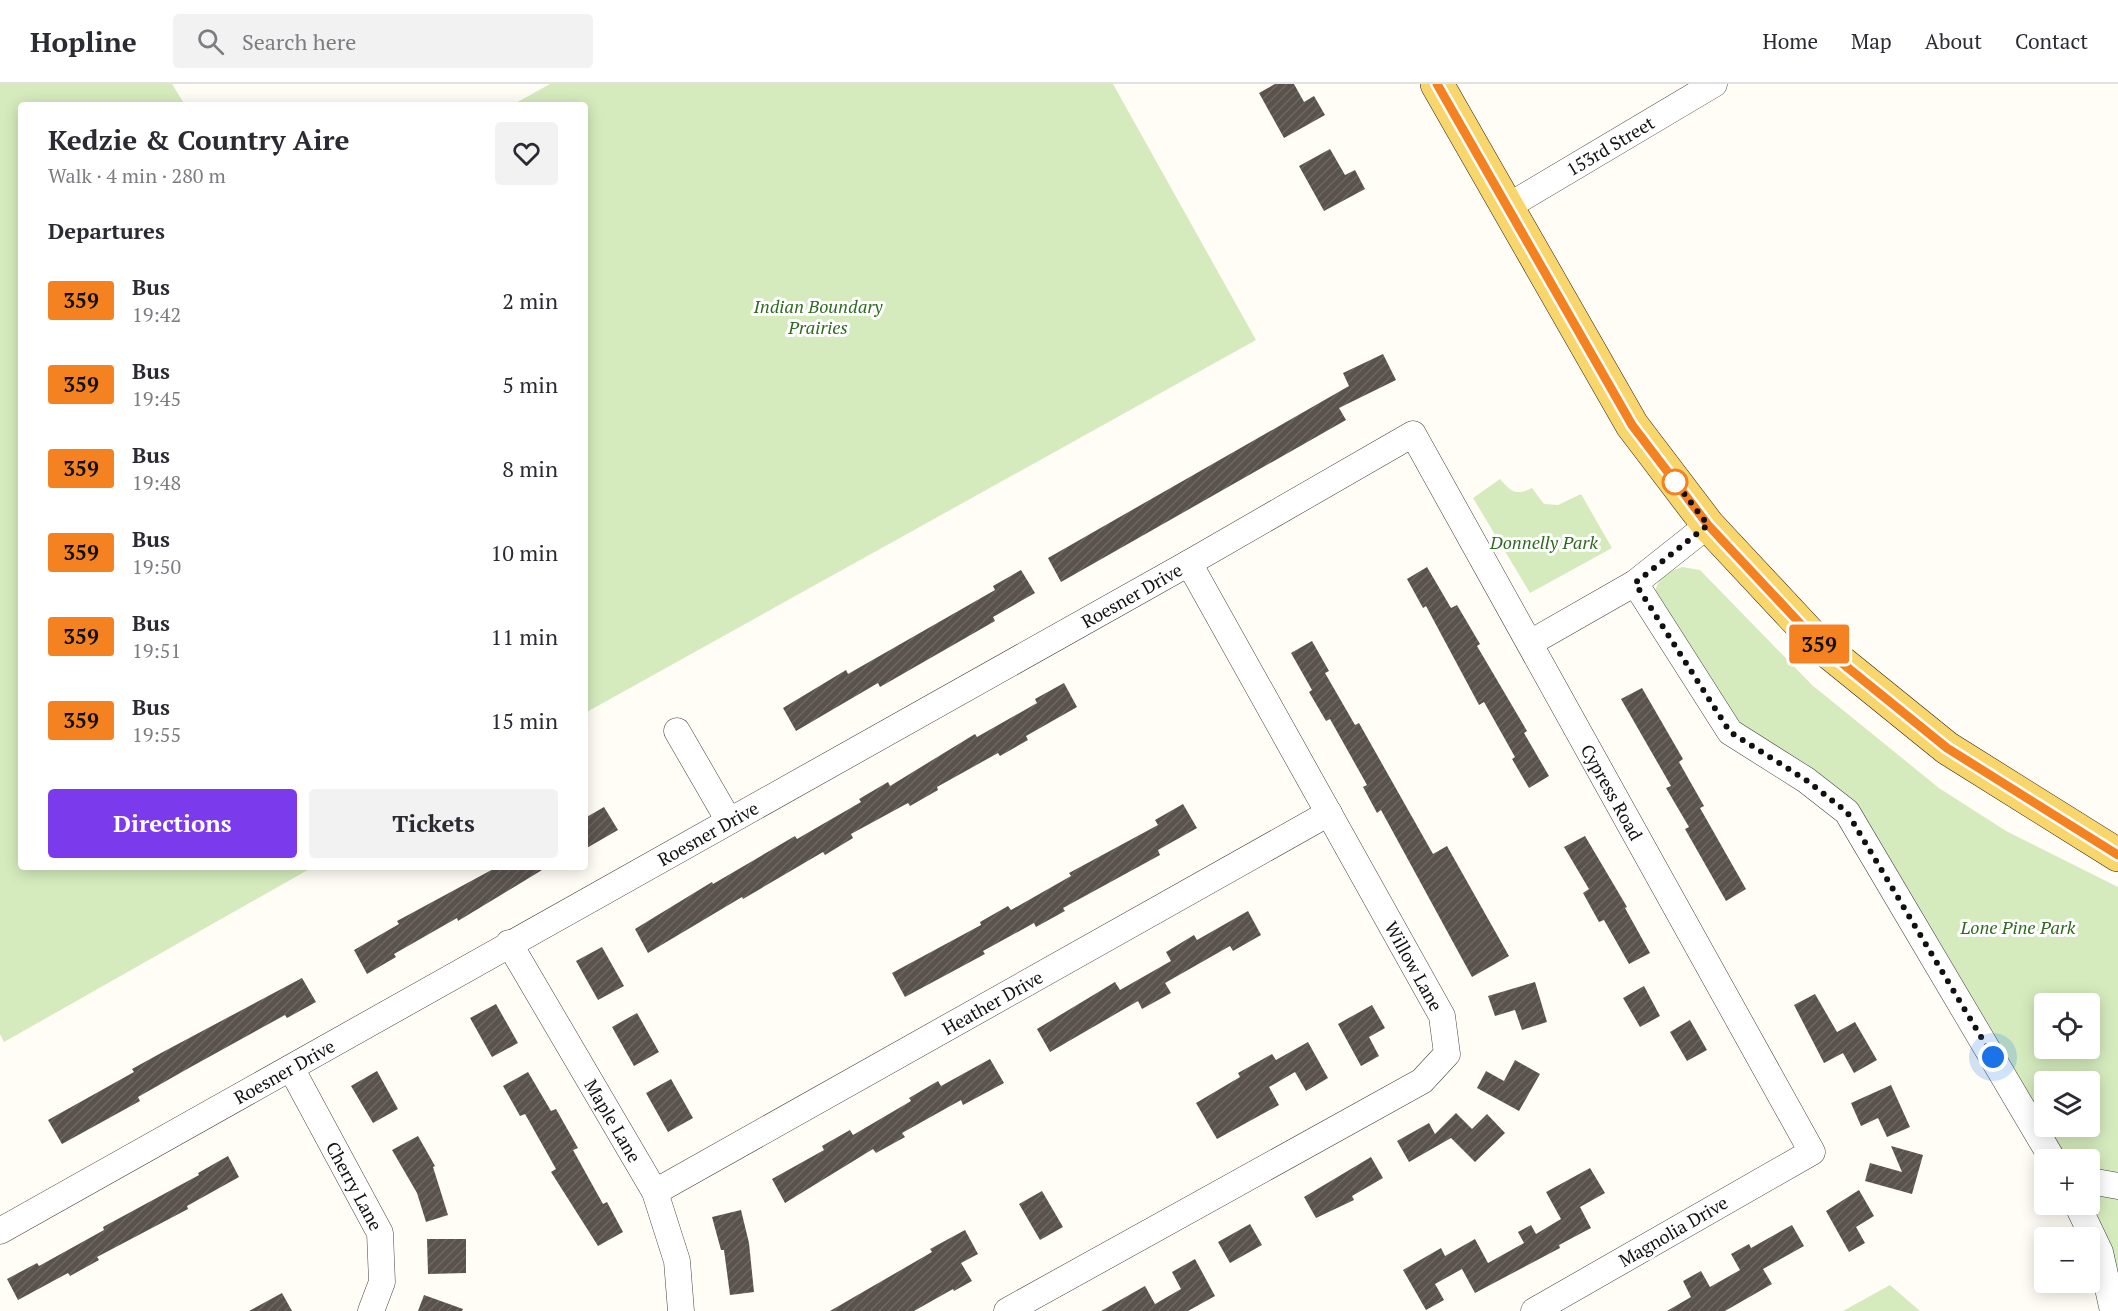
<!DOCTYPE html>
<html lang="en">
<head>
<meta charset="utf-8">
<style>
  body { margin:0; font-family:"PT Serif",serif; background:#f2f2f3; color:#2b2b33; height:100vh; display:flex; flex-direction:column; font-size:22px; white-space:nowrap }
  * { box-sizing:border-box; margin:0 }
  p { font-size:20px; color:#7c7c81 }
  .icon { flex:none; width:33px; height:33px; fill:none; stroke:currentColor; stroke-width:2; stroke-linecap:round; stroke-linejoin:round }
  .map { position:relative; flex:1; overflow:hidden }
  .sheet { position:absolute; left:18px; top:18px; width:570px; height:768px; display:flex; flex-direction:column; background:#fff; border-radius:6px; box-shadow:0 3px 15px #0003 }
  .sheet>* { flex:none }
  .badge { padding:0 12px; border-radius:4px; font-size:21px; line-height:39px }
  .fabs { position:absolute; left:2034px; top:909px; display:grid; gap:12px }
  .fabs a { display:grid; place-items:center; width:66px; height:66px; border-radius:6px; background:#fff; box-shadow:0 3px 15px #0003; font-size:30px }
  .you { position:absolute; width:30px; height:30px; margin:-15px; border:4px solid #fff; border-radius:50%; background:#1a73e8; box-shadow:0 0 0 9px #1a73e833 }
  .map>.badge { position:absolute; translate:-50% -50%; box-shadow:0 0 0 3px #fff }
  h2 { padding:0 30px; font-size:22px; line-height:54px }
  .round { display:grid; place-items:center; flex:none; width:63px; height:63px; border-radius:6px; background:#f2f2f3 }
  .head { display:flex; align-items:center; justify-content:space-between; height:102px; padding:0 30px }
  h1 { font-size:28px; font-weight:800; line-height:45px }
  .action { display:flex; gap:12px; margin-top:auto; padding:12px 30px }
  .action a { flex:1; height:69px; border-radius:6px; background:#7c3aed; color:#fff; font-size:24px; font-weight:800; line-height:69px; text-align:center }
  .action a+a { background:#f2f2f3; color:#2b2b33 }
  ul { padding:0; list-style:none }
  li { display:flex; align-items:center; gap:18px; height:84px; padding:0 30px }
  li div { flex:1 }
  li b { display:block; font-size:22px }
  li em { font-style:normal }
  li .badge { min-width:66px; font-weight:700; text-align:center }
  header { display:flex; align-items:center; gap:36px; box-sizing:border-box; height:84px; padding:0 30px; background:#fff; border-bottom:2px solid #e1e1e2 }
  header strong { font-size:28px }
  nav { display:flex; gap:33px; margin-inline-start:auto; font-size:21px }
  .search { width:420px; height:54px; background:#f2f2f3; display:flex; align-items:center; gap:15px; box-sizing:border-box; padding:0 21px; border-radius:6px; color:#7c7c81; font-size:22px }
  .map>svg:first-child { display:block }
  .park { fill:#d5ebbd; fill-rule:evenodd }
  .building { fill:url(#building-hatch) }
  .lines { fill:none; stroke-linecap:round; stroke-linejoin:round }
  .minor-casing { stroke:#444; stroke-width:27 }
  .major-casing { stroke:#222; stroke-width:34 }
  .minor { stroke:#fff; stroke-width:26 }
  .major { stroke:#f9d66b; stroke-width:33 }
  .line-casing { stroke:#fff; stroke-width:14 }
  .line { stroke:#f58220; stroke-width:9 }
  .walk { stroke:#111; stroke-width:6; stroke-dasharray:0 10.8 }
  .stop-dot { fill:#fff; stroke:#f58220; stroke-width:3 }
  .labels { text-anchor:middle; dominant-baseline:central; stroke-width:6; stroke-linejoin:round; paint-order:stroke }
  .street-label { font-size:18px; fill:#111; stroke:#fff }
  .park-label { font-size:18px; font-style:italic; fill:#2f6b1f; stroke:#fff }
</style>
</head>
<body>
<header>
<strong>Hopline</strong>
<div class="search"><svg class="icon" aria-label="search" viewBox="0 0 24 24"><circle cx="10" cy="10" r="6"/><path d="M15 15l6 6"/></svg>Search here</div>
<nav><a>Home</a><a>Map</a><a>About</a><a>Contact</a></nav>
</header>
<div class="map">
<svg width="2118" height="1227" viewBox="0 0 2118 1227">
  <defs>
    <pattern id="building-hatch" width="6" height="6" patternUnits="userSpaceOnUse" patternTransform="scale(1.5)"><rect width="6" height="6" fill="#5a524d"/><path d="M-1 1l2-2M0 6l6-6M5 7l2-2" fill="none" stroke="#6d6662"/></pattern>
  </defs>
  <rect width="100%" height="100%" fill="#fffdf5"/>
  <path class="park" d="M 0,0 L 172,0 L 185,21 L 21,21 L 21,783 L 313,783 L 4,958 L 0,950 Z
    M 550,0 L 1113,0 L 1256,256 L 585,629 L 585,21 L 512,21 Z
    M 1500,395 C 1511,408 1516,412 1532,404 L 1544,420 L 1558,421 L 1581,410 L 1612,464 L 1530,509 L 1473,414 Z
    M 1682,483 L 1700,486 L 1812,601 L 1939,704 L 2006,747 L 2118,803 L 2118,1219 L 2090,1120 L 2090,1076 L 2056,1075 L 1874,754 L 1736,637 L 1655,509 C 1658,493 1667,488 1682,483 ZM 2044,920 L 2090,920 L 2090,964 L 2044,964 ZM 2044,998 L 2090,998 L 2090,1042 L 2044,1042 Z
    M 1890,1201 L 1920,1227 L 1843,1227 Z"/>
  <path class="building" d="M 1275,0 L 1294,0 L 1304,18 L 1314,12 L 1325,31 L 1284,54 L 1259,9 Z
    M 1330,65 L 1345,91 L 1355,86 L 1365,105 L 1324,127 L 1299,82 Z
    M 1383,270 L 1396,296 L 1339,324 L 1346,336 L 1061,498 L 1048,474 L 1349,302 L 1343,289 Z
    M 1427,483 L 1451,524 L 1457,521 L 1480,560 L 1477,562 L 1527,647 L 1524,649 L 1549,692 L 1529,704 L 1512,675 L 1515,673 L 1484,618 L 1479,621 L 1426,522 L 1423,524 L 1407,495 Z
    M 1021,486 L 1035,509 L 993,533 L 995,537 L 880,603 L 878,599 L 796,647 L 783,624 L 846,586 L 848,590 L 995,506 L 993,502 Z
    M 1312,557 L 1329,587 L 1325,589 L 1355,641 L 1359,639 L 1433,770 L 1447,762 L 1509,872 L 1472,893 L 1381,726 L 1377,729 L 1363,703 L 1367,701 L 1330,635 L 1326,637 L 1309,608 L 1312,606 L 1291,569 Z
    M 1064,599 L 1077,623 L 1026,652 L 1028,656 L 1000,672 L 998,669 L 937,703 L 938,706 L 910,722 L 908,719 L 851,750 L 853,754 L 825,771 L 823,768 L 743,815 L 742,813 L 648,869 L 635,845 L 712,798 L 713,800 L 795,752 L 797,755 L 861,718 L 859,715 L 888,698 L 890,702 L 975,650 L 977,653 L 1037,619 L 1035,615 Z
    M 1642,604 L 1683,675 L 1679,678 L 1704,722 L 1700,724 L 1746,805 L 1726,817 L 1685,745 L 1689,743 L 1666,704 L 1671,702 L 1621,615 Z
    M 1183,720 L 1197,744 L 1158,766 L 1160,771 L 1063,824 L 1065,827 L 1036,843 L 1034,839 L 983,867 L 985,870 L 905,913 L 892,889 L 981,841 L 980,838 L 1008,822 L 1011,826 L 1071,792 L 1069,789 L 1158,741 L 1155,736 Z
    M 604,723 L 618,746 L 585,765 L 585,734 Z
    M 1585,752 L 1627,823 L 1625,824 L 1650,869 L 1629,880 L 1604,836 L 1599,838 L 1583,809 L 1589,805 L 1564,763 Z
    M 497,783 L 547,783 L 458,837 L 457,834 L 394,870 L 396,873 L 367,890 L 354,866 L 399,840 L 397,837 Z
    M 1248,827 L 1261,851 L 1233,867 L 1230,862 L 1165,899 L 1171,909 L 1142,925 L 1138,917 L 1050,968 L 1037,945 L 1115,898 L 1120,906 L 1171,877 L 1166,868 L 1194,851 L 1197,856 Z
    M 602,863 L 624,902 L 598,916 L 576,877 Z
    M 302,894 L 316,918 L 287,934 L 285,931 L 189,984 L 138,1013 L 140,1017 L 62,1060 L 48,1036 L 134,988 L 132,985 L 161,969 Z
    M 1535,898 L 1547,938 L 1522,946 L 1515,926 L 1495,932 L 1488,912 Z
    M 1644,902 L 1660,932 L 1640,943 L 1623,914 Z
    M 1815,910 L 1837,948 L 1855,938 L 1877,976 L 1854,989 L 1843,969 L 1824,979 L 1794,921 Z
    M 496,920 L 518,959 L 492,973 L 470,934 Z
    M 1372,921 L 1385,944 L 1369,953 L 1379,972 L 1361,982 L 1338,940 Z
    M 637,929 L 659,968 L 634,982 L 612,943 Z
    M 1690,936 L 1707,966 L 1687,977 L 1670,948 Z
    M 1308,958 L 1328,994 L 1306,1007 L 1295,988 L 1269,1003 L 1279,1021 L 1217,1055 L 1196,1019 L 1240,993 L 1238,989 L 1272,970 L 1276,976 Z
    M 990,975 L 1004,999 L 963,1021 L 961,1016 L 902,1049 L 905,1053 L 876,1069 L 873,1065 L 785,1119 L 772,1095 L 824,1066 L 822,1062 L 850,1046 L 853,1051 L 911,1017 L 909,1014 L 938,997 L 941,1002 Z
    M 1515,976 L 1540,990 L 1519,1027 L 1477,1004 L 1486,987 L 1504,997 Z
    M 377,987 L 398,1025 L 373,1039 L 351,1002 Z
    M 528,988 L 551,1027 L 556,1025 L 578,1064 L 573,1066 L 603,1120 L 607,1118 L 623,1148 L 598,1162 L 551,1088 L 556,1085 L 525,1030 L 520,1032 L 503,1002 Z
    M 671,995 L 693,1034 L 668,1048 L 646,1009 Z
    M 1891,1001 L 1910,1043 L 1887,1053 L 1878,1034 L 1861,1042 L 1851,1019 Z
    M 1456,1029 L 1472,1045 L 1487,1030 L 1505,1049 L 1475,1078 L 1451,1054 L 1409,1078 L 1397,1057 L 1429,1039 L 1435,1050 Z
    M 418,1052 L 435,1082 L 433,1083 L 448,1131 L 426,1138 L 417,1109 L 392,1066 Z
    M 1891,1062 L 1923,1071 L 1912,1110 L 1865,1097 L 1870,1079 L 1902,1088 Z
    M 228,1072 L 239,1093 L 187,1122 L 188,1125 L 97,1173 L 99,1176 L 70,1192 L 68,1189 L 18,1216 L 7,1195 L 37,1179 L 39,1182 L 104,1146 L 103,1143 L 199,1091 L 198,1089 Z
    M 1371,1073 L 1383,1094 L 1352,1112 L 1354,1116 L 1316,1134 L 1304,1113 Z
    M 1590,1084 L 1605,1109 L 1580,1123 L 1591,1144 L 1559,1161 L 1560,1164 L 1475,1209 L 1462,1185 L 1435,1200 L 1444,1216 L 1426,1226 L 1403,1186 L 1441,1164 L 1445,1172 L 1475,1155 L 1488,1179 L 1524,1159 L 1518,1148 L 1531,1141 L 1536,1150 L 1561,1135 L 1546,1108 Z
    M 1859,1106 L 1874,1132 L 1856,1143 L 1865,1159 L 1849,1168 L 1826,1127 Z
    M 1042,1107 L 1063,1143 L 1040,1156 L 1019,1120 Z
    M 741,1126 L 749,1159 L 754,1208 L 730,1211 L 724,1166 L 721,1166 L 712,1133 Z
    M 1250,1140 L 1262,1161 L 1230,1179 L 1218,1158 Z
    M 1792,1141 L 1804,1162 L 1763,1185 L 1772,1200 L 1725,1227 L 1667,1227 L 1691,1213 L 1683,1197 L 1701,1187 L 1710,1203 L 1740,1186 L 1731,1170 L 1749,1160 L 1751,1164 Z
    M 965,1146 L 978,1170 L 961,1179 L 972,1197 L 954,1207 L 953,1205 L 914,1227 L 830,1227 L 932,1168 L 930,1165 Z
    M 427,1155 L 466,1155 L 466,1189 L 428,1190 Z
    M 1195,1175 L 1215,1212 L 1188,1227 L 1101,1227 L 1145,1202 L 1155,1220 L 1181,1205 L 1172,1188 Z
    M 282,1209 L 292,1227 L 249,1227 Z
    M 424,1211 L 463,1225 L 462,1227 L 418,1227 Z"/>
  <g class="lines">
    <g class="minor-casing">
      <g id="minor">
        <path id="s1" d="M 1507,123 L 1714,0"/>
        <path d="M 1635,499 L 1730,648 L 1806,696 L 1847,728 L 2053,1076"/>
        <path d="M 1530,559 L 1635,499 L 1708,441"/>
        <path d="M 677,647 L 729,737"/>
        <path id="s2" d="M 509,859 L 655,1108 L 677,1177 L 681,1227"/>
        <path id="s3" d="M 291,984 L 380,1149 L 382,1198 L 371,1227"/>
        <path d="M 2090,1097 L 2118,1102"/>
        <path id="s4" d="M 655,1108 L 1329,729"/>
        <path d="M 2077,1120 L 2100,1168 L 2113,1227"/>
        <path id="s5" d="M 0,1147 L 1189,479 L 1413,350 L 1812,1068 L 1534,1227"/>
        <path d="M 1007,1227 L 1422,997 L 1447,970 L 1442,932 L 1189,479"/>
      </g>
    </g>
    <g class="major-casing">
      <path id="major" d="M 1437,0 L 1632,341 L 1708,441 L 1821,562 L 1947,664 L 2118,771"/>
    </g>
    <use href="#minor" class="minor"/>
    <use href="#major" class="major"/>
  </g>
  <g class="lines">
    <g class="line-casing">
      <path id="line" d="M 1437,0 L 1632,341 L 1708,441 L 1821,562 L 1947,664 L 2118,771"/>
    </g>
    <use href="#line" class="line"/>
    <path class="walk" d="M 1675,398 L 1670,391 L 1708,441 L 1635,499 L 1730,648 L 1806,696 L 1847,728 L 1993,973"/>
  </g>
  <circle class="stop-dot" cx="1675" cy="398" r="12"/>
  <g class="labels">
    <g class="street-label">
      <text stroke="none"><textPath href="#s1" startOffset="120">153rd Street</textPath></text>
      <text stroke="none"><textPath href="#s5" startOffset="1298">Roesner Drive</textPath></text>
      <text stroke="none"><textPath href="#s5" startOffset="2032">Cypress Road</textPath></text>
      <text stroke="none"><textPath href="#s5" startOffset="812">Roesner Drive</textPath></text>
      <text transform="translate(1414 882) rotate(61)">Willow Lane</text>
      <text stroke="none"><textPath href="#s4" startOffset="387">Heather Drive</textPath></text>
      <text stroke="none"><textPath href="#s5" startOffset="326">Roesner Drive</textPath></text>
      <text stroke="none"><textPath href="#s2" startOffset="206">Maple Lane</textPath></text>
      <text stroke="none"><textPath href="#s3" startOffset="134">Cherry Lane</textPath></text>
      <text transform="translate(1673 1147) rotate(-30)">Magnolia Drive</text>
    </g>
    <g class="park-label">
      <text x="818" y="222">Indian Boundary<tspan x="818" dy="21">Prairies</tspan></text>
      <text x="1544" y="458">Donnelly Park</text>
      <text x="2018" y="843">Lone Pine Park</text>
    </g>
  </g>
</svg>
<div class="fabs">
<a><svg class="icon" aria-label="locate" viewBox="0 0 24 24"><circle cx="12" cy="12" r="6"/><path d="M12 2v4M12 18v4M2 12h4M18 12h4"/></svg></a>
<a><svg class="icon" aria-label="layers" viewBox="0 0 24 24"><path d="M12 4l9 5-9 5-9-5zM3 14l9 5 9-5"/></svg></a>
<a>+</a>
<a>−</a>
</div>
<div class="you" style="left:1993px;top:973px"></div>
<b class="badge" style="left:1819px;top:560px;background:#f58220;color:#111">359</b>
<section class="sheet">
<div class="head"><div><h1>Kedzie &amp; Country Aire</h1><p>Walk · 4 min · 280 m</p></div><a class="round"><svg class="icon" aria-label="heart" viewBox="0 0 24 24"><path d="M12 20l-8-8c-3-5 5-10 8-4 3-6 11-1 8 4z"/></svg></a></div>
<h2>Departures</h2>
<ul>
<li><span class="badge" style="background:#f58220;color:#111">359</span><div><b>Bus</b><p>19:42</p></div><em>2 min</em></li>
<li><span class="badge" style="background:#f58220;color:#111">359</span><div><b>Bus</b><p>19:45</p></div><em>5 min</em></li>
<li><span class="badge" style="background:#f58220;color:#111">359</span><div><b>Bus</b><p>19:48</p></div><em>8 min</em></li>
<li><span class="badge" style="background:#f58220;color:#111">359</span><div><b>Bus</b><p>19:50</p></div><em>10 min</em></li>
<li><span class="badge" style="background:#f58220;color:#111">359</span><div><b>Bus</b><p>19:51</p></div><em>11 min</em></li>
<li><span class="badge" style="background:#f58220;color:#111">359</span><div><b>Bus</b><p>19:55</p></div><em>15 min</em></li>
</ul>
<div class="action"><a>Directions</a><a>Tickets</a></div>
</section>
</div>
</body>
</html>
